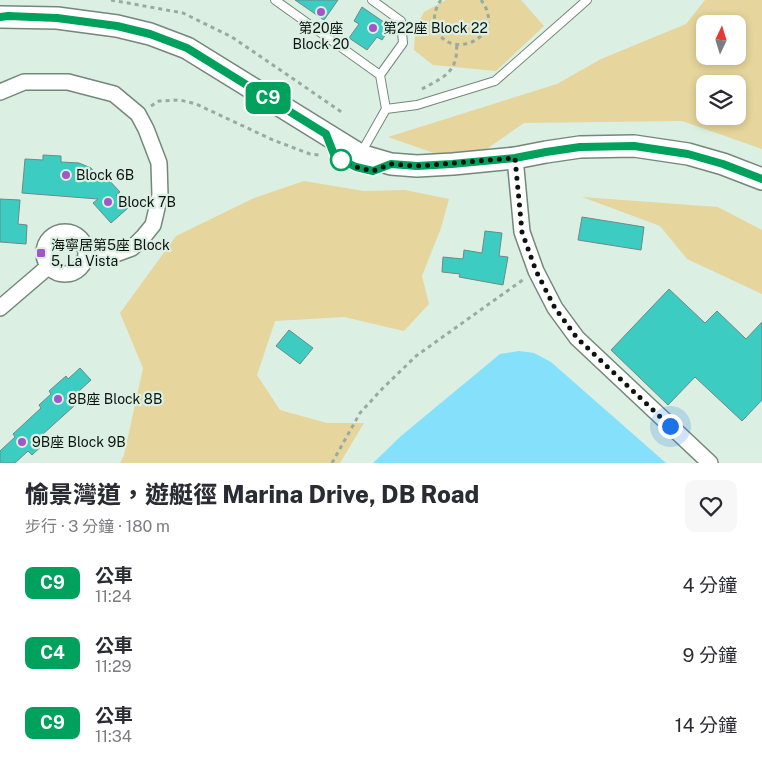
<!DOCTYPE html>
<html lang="zh-TW">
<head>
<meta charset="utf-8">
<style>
  body { margin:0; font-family:"Public Sans","Noto Sans TC",sans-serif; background:#f7f7f7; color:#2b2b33; height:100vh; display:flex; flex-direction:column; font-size:19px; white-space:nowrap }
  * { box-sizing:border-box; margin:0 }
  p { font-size:16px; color:#7c7c81 }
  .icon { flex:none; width:28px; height:28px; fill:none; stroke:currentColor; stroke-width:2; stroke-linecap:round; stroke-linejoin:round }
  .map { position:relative; height:463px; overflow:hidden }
  .side { display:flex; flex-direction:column; background:#fff; flex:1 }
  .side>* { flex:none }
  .badge { padding:0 10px; border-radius:8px; font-size:18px; line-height:32px }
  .needle { width:32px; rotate:4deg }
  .controls { position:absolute; left:696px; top:15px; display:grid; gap:10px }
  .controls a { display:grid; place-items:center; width:50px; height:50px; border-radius:10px; background:#fff; box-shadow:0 2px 8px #0003; font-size:25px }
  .you { position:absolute; width:25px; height:25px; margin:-12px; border:4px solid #fff; border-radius:50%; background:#1a73e8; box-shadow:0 0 0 8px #1a73e833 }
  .map>.badge { position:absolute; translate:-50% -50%; box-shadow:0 0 0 2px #fff }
  .round { display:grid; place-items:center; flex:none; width:52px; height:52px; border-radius:10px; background:#f7f7f7 }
  .headline { display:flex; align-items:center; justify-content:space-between; height:85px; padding:0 25px }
  h1 { font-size:24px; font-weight:800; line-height:38px }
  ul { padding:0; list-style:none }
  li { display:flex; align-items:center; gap:15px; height:70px; padding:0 25px }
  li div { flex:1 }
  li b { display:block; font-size:19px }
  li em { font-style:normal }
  li .badge { min-width:55px; font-weight:700; text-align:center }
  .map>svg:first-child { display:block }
  .green { fill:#e6d59c; fill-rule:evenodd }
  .water { fill:#84e0fb }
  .building { fill:#3dccc1; stroke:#6f8986 }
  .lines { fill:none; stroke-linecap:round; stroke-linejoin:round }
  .lane-casing { stroke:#73877a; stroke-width:10 }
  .street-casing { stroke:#73877a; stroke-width:18 }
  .secondary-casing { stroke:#73877a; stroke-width:24 }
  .path { stroke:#99aa9f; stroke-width:3; stroke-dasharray:4 4; stroke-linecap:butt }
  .lane { stroke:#fff; stroke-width:8 }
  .street { stroke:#fff; stroke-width:15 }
  .secondary { stroke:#fff; stroke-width:21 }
  .line-casing { stroke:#fff; stroke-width:11 }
  .line { stroke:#00a15c; stroke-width:8 }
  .walk { stroke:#0d140f; stroke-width:5; stroke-dasharray:0 9 }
  .poi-dot { fill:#a257c9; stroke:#dbf0e2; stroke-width:2 }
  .stop-dot { fill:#fff; stroke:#00a15c; stroke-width:2.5 }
  .labels { text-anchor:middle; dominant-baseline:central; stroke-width:4.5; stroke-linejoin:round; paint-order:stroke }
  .poi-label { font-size:14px; fill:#0d140f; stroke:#dbf0e2; text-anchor:start }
</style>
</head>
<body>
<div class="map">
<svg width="762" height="463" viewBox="0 0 762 463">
  <rect width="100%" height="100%" fill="#dbf0e2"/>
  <path class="green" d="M 446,0 L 521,0 L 544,26 L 496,71 L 433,65 L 414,50 L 415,29 L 424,12 Z
    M 705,0 L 762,0 L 762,149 L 682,121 L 524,123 L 465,164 L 388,137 L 557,84 L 601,59 L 686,24 ZM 705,24 L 738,24 L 738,56 L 705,56 ZM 705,84 L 738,84 L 738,116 L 705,116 Z
    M 304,181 L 364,191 L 405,190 L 449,199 L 441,228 L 422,276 L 429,304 L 404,331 L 344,317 L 275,321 L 257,375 L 280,410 L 327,423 L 364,423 L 340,463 L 120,463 L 124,455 L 143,368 L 120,313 L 176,236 L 254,198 Z
    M 582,197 L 718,207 L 762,230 L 762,294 L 687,259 L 660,226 Z"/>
  <path class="water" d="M 519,351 L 534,353 L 551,362 L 666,463 L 373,463 L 401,436 L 500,354 Z"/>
  <path class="building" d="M 295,0 L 338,0 L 324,20 Z
    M 362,7 L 391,27 L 382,40 L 377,37 L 367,50 L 349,38 L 359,24 L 354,21 Z
    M 43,155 L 61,156 L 61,162 L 79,163 L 91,168 L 103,181 L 107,178 L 120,192 L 116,195 L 128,208 L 111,223 L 93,203 L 98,199 L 22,193 L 25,159 L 43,160 Z
    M 0,199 L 20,200 L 18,224 L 27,225 L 26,244 L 0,242 Z
    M 582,217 L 644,227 L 641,250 L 578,240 Z
    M 485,231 L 502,233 L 499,256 L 508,257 L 503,285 L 459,277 L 460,274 L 442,272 L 443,257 L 463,259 L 464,250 L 482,253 Z
    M 669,289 L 705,323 L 717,311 L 746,339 L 762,322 L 762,400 L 742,421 L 695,377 L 668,405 L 611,350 Z
    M 289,330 L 313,348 L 300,364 L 276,346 Z
    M 80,368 L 91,380 L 79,391 L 84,397 L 43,434 L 48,440 L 32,455 L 28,451 L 15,463 L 0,463 L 0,451 L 15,437 L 13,434 L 41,408 L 39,405 L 51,394 L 49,391 L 66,376 L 68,379 Z"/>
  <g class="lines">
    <g class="lane-casing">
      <path id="lane" d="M 275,0 L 380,75 L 386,109 L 361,153
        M 372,0 L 401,21 L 403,43 L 380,75
        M 386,109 L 417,105 L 495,81 L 587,0
        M 328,141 L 335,157 L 356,167 L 373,171 L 382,167"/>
    </g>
    <g class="street-casing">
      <path id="street" d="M 0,92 L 24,82 L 68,82 L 114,94 L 138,114 L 146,129 L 159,163 L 160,195 L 153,225 L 144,236 L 132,248 L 113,255 L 85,249
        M 515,158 L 522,232 L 536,271 L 555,308 L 577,338 L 710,463
        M44 253a21 21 0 1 1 42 0a21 21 0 1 1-42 0Z
        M 0,308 L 49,266"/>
    </g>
    <g class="secondary-casing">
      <path id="secondary" d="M 0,17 L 57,18 L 117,26 L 150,34 L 187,48 L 360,155 L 391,164 L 417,166 L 453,164 L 515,158 L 546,152 L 580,147 L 634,146 L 688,154 L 723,164 L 762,179"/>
    </g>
    <path class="path" d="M 111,0 L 183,13 L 232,37 L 343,113
      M 441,0 C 436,7 433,16 435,25 C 446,65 510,37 481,0
      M 422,89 C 434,82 451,76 455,61 C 457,56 456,50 457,45
      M 151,106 L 159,101 L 180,100 L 196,104 L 273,140 L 310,154 L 319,155
      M 332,463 L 360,413 L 382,389 L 416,356 L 524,279"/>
    <use href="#lane" class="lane"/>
    <use href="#street" class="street"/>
    <use href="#secondary" class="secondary"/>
  </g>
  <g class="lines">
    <g class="line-casing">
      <path id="line" d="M 0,17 L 8,16 L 57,18 L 117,26 L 150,34 L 187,48 L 326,134 L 335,157 L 356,167 L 373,171 L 391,164 L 417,166 L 452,164 L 515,158 L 546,152 L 580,147 L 634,146 L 688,154 L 723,164 L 762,179"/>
    </g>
    <use href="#line" class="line"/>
    <path class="walk" d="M 341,160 L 356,167 L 373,171 L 391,164 L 417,166 L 515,158 L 522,232 L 536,271 L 555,308 L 577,338 L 670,426"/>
  </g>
  <g class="poi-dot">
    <circle cx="321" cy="12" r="5"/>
    <circle cx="373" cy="28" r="5"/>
    <circle cx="66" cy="175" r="5"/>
    <circle cx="108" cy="202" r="5"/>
    <rect x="36" y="248" width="10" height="10" rx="2.5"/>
    <circle cx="58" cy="399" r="5"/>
    <circle cx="22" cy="442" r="5"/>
  </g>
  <circle class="stop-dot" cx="341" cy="160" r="10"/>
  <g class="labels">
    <g class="poi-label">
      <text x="321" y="28" text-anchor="middle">第20座<tspan x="321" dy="16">Block 20</tspan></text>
      <text x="383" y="28">第22座 Block 22</text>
      <text x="76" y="175">Block 6B</text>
      <text x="118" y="202">Block 7B</text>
      <text x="51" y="245">海寧居第5座 Block<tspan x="51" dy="16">5, La Vista</tspan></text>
      <text x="68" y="399">8B座 Block 8B</text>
      <text x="32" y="442">9B座 Block 9B</text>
    </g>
  </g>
</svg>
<div class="controls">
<a><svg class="needle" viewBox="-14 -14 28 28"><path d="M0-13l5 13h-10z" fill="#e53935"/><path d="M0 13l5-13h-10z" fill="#7c7c81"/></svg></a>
<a><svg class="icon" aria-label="layers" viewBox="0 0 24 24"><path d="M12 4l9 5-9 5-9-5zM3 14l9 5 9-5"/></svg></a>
</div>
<div class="you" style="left:670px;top:426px"></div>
<b class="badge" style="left:268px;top:98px;background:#00a15c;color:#fff">C9</b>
</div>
<section class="side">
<div class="headline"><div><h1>愉景灣道，遊艇徑 Marina Drive, DB Road</h1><p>步行 · 3 分鐘 · 180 m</p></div><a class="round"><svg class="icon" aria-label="heart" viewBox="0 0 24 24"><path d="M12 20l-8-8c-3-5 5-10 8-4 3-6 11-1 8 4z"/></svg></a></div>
<ul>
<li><span class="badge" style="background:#00a15c;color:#fff">C9</span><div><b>公車</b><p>11:24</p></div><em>4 分鐘</em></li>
<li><span class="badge" style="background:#00a15c;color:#fff">C4</span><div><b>公車</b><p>11:29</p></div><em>9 分鐘</em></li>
<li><span class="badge" style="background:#00a15c;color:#fff">C9</span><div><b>公車</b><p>11:34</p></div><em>14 分鐘</em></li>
</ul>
</section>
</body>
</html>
